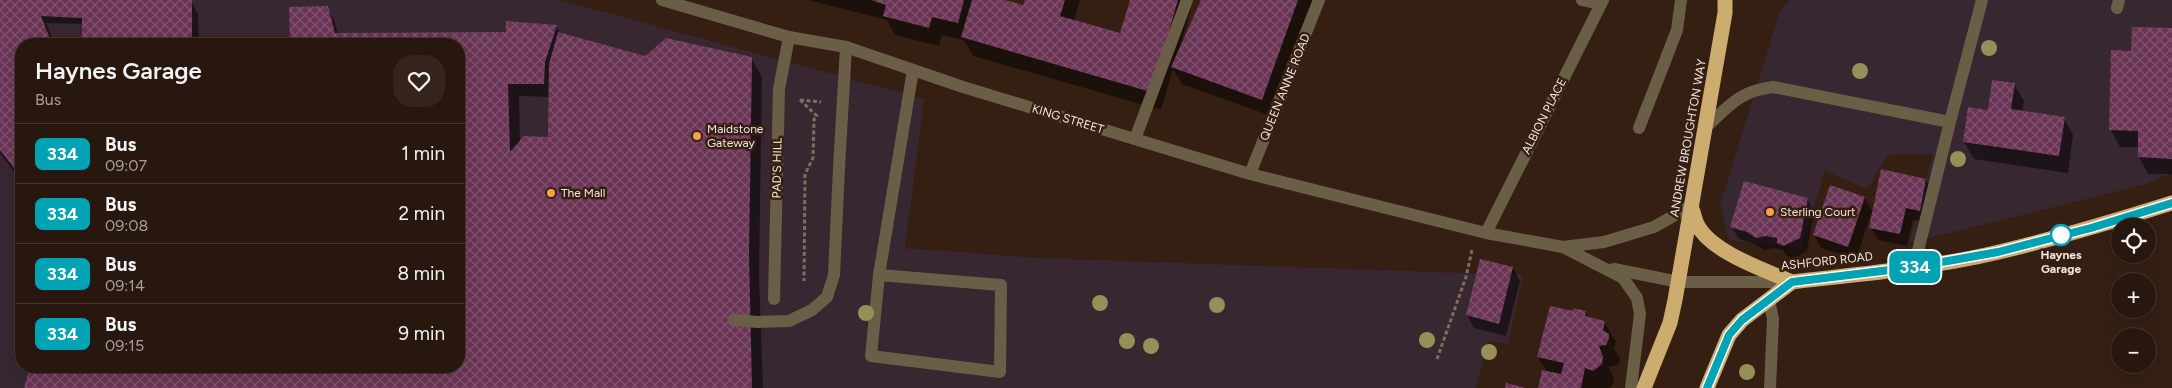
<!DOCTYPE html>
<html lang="en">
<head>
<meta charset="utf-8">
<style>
  body { margin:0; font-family:Figtree,sans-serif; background:#34241c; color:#f1f3f6; height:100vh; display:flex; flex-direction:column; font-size:19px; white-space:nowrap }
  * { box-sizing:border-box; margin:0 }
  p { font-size:16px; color:#a59f9e }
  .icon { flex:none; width:28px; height:28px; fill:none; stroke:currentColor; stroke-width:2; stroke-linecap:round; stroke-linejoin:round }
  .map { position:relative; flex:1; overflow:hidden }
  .side { position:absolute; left:15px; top:38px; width:450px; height:335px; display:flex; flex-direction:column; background:#28170e; border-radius:20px; box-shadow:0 5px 20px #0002,0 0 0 1px #44362e }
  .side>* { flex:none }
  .badge { padding:0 10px; border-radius:8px; font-size:18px; line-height:32px }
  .tools { position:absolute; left:2111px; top:218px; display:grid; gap:10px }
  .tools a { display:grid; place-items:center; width:45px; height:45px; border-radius:50%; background:#28170e; box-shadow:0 5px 20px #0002,0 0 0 1px #44362e; font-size:25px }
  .map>.badge { position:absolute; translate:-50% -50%; box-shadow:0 0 0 2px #fff }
  .round { display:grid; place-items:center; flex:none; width:52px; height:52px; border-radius:20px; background:#34241c }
  .head { display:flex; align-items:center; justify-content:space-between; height:85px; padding:0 20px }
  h1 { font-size:24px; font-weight:600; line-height:38px }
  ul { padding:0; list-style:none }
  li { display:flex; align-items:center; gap:15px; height:60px; padding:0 20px; border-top:1px solid #44362e }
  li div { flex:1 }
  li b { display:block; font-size:19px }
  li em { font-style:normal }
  li .badge { min-width:55px; font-weight:700; text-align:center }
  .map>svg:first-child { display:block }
  .commercial { fill:#372731; fill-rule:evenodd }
  .shadow { fill:#0007; fill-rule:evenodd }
  .building { fill:url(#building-cross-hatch) }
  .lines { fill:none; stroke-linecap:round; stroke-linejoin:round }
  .path { stroke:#7f6c61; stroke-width:3; stroke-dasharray:4 2.5; stroke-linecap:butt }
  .lane { stroke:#6b5e46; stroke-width:12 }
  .street { stroke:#6b5e46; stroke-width:12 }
  .highway { stroke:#cdac6f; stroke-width:15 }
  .lane-bridge { stroke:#6b5e46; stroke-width:12 }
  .tree { fill:#959057 }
  .line-casing { stroke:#fff; stroke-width:11 }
  .line { stroke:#00a3b4; stroke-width:8 }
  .poi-dot { fill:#f9a04d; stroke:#351f13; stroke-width:2 }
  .stop-dot { fill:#fff; stroke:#00a3b4; stroke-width:2.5 }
  .labels { text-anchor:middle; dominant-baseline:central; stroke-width:5; stroke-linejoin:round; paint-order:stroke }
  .street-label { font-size:12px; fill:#f4e5dd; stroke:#351f13 }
  .poi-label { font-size:12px; fill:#f4e5dd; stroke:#351f13; text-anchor:start }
  .stop-label { font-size:12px; font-weight:bold; fill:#f4e5dd; stroke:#351f13 }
</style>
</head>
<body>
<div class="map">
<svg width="2172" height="388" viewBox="0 0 2172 388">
  <defs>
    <pattern id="building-cross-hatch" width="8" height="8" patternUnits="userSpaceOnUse" patternTransform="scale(1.25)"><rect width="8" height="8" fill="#6b3556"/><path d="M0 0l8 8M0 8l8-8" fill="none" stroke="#81526e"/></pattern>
  </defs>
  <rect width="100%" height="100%" fill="#351f13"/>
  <path class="commercial" d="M 0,0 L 560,0 L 924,99 L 905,248 L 1038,258 L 1523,275 L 1508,344 L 1490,341 L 1475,388 L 0,388 ZM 21,44 L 459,44 L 459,366 L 21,366 Z
    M 1790,0 L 2172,0 L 2172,173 L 2146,184 L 1909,243 L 1933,154 L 1888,155 L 1867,189 L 1825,171 L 1801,248 L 1729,240 L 1720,205 L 1780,11 Z"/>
  <path class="shadow" d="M 0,0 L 191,1 L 198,14 L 199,44 L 83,44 L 83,24 L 46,23 L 55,44 L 21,44 L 21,222 L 16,174 L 0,153 Z
    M 808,0 L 1001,0 L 1024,7 L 1026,0 L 1080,0 L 1074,21 L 1121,35 L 1131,0 L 1193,0 L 1180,47 L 1181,47 L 1202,0 L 1312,0 L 1271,116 L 1182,84 L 1173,69 L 1161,110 L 973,56 L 964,40 L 942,35 L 939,46 L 895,35 L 887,20 Z
    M 327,7 L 334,20 L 338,34 L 505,33 L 556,26 L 560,34 L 645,57 L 751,58 L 762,77 L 759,274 L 763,388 L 25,388 L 459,366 L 459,44 L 291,44 ZM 519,96 L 549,97 L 549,138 L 520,142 Z
    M 2172,29 L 2172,174 L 2148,174 L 2139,157 L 2139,147 L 2120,147 L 2111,130 L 2113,52 L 2132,52 Z
    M 2014,84 L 2024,101 L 2022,112 L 2064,118 L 2073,135 L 2068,173 L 1974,159 L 1964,142 L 1969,109 L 1989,112 Z
    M 1926,180 L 1933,193 L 1927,223 L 1913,220 L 1907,246 L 1878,240 L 1870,227 Z
    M 1865,198 L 1872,211 L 1856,259 L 1821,248 L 1814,235 Z
    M 1807,199 L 1814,212 L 1807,251 L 1798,256 L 1791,258 L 1786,255 L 1783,250 L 1774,248 L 1764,250 L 1755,244 L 1739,239 L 1731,226 Z
    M 1513,268 L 1520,281 L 1506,336 L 1474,328 L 1467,315 Z
    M 1586,312 L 1589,318 L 1604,322 L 1616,342 L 1614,348 L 1620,359 L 1618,365 L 1609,367 L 1614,379 L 1613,384 L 1609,388 L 1539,388 L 1547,372 L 1538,357 L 1574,313 Z"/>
  <path class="building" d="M 0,0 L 192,0 L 192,44 L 82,44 L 82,18 L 41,16 L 52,44 L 21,44 L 21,221 L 14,168 L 0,150 Z
    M 871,0 L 964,0 L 958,23 L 932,17 L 929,28 L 883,16 L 886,5 Z
    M 972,0 L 1005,0 L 1023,5 L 1025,0 L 1065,0 L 1060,16 L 1120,33 L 1130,0 L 1178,0 L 1151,92 L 961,37 Z
    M 1201,0 L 1298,0 L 1262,100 L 1171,67 Z
    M 328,6 L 335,33 L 506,32 L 506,21 L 557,25 L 545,62 L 544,84 L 508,84 L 510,152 L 524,136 L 548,137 L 549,64 L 558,32 L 645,56 L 666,38 L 752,57 L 749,254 L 752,388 L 24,388 L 30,366 L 459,366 L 459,44 L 290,44 L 289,7 Z
    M 2132,27 L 2172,28 L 2172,159 L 2138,157 L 2138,131 L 2109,130 L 2111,50 L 2131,51 Z
    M 1992,80 L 2015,83 L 2011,109 L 2065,117 L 2059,156 L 1963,142 L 1968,107 L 1988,110 Z
    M 1881,169 L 1926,179 L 1920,211 L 1906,208 L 1900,234 L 1869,228 Z
    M 1744,181 L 1808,198 L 1800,238 L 1783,246 L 1777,243 L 1777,238 L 1766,236 L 1756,238 L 1747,232 L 1730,227 Z
    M 1830,185 L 1865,197 L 1848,247 L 1813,235 Z
    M 1480,259 L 1513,267 L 1499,324 L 1466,315 Z
    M 1550,306 L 1573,311 L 1573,308 L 1586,311 L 1585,316 L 1605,321 L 1603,330 L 1609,334 L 1609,338 L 1606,345 L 1599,346 L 1603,357 L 1602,364 L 1593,371 L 1585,368 L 1581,388 L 1538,388 L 1542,370 L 1561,374 L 1564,363 L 1537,357 Z
    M 1506,383 L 1523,387 L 1523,388 L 1505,388 Z"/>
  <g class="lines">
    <path class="path" d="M 800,100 L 817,116 L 814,119 L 813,158 L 805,174 L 804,281
      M 800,100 L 821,102
      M 1437,359 L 1466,277 L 1472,250"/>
    <path class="lane" d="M 2117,8 L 2119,0
      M 1639,128 L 1677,30 L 1681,0
      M 1705,128 C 1729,106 1739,91 1773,87 L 1950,122 L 1982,0
      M 1135,139 L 1187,0
      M 839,168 L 846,47
      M 1914,267 L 1950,122
      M 879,275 L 1001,285 L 1000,372 L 871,356 L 879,275 L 913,70
      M 774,299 L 779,89 L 789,37
      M 1769,300 L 1773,319 L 1770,388"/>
    <path class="street" d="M 662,0 L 789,37 L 846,47 L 963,87 L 1250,174 L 1486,233 L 1563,247 L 1623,278 L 1637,298 L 1640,314 L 1631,388
      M 1582,0 L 1600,4
      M 1250,174 L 1319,0
      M 1486,233 L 1603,0
      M 1563,247 L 1604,242 L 1654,227 L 1691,206
      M 1614,269 L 1679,282 L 1788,282"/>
    <path class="highway" d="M 1692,209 C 1694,214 1695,220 1697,224 C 1710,252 1765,270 1792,282
      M 1792,282 C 1861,274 1932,268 1999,252 C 2058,238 2115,221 2172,203
      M 1644,388 L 1670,323 L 1675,300 L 1725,13 L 1725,0
      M 1707,388 L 1729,335 L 1742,320 L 1792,282"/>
    <path class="lane-bridge" d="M 734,320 L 758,322 L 789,321 L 812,310 L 827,297 L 834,275 L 839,168"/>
  </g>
  <g class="tree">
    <circle cx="1989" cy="48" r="8"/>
    <circle cx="1860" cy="71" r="8"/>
    <circle cx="1958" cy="159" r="8"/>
    <circle cx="1100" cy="303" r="8"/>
    <circle cx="1217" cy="305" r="8"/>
    <circle cx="866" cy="313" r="8"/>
    <circle cx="1427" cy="340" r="8"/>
    <circle cx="1127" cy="341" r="8"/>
    <circle cx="1151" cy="346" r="8"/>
    <circle cx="1489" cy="352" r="8"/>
    <circle cx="1747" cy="372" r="8"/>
  </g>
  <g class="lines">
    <g class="line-casing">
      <path id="line" d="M 1707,388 L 1729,335 L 1742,320 L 1792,282 L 1914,267 L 1998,252 L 2091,228 L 2172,203"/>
    </g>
    <use href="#line" class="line"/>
  </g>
  <g class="poi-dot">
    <circle cx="697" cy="136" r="5"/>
    <circle cx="551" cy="193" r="5"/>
    <circle cx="1770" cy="212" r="5"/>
  </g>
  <circle class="stop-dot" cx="2061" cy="235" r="10"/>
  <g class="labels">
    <g class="street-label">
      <text transform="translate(1285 87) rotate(-68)">QUEEN ANNE ROAD</text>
      <text transform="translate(1544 116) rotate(-63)">ALBION PLACE</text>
      <text transform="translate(1068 119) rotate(17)">KING STREET</text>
      <text transform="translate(1688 138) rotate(-80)">ANDREW BROUGHTON WAY</text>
      <text transform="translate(777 168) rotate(-89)">PAD'S HILL</text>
      <text transform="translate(1827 261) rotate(-6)">ASHFORD ROAD</text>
    </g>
    <g class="poi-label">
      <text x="707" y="129">Maidstone<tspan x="707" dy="14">Gateway</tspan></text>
      <text x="561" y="193">The Mall</text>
      <text x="1780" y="212">Sterling Court</text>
    </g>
    <g class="stop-label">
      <text x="2061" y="255">Haynes<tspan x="2061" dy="14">Garage</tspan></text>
    </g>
  </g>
</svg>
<div class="tools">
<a><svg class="icon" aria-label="locate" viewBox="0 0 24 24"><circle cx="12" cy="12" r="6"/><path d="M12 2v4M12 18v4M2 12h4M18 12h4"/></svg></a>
<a>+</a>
<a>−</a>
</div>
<b class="badge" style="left:1915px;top:267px;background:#00a3b4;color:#fff">334</b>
<section class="side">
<div class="head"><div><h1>Haynes Garage</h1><p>Bus</p></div><a class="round"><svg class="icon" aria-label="heart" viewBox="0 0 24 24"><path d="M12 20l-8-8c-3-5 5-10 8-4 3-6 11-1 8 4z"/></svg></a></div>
<ul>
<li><span class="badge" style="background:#00a3b4;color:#fff">334</span><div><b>Bus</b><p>09:07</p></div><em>1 min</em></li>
<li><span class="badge" style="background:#00a3b4;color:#fff">334</span><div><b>Bus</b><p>09:08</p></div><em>2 min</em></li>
<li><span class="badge" style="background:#00a3b4;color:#fff">334</span><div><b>Bus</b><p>09:14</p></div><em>8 min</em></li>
<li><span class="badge" style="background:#00a3b4;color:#fff">334</span><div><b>Bus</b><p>09:15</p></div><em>9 min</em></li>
</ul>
</section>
</div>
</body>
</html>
